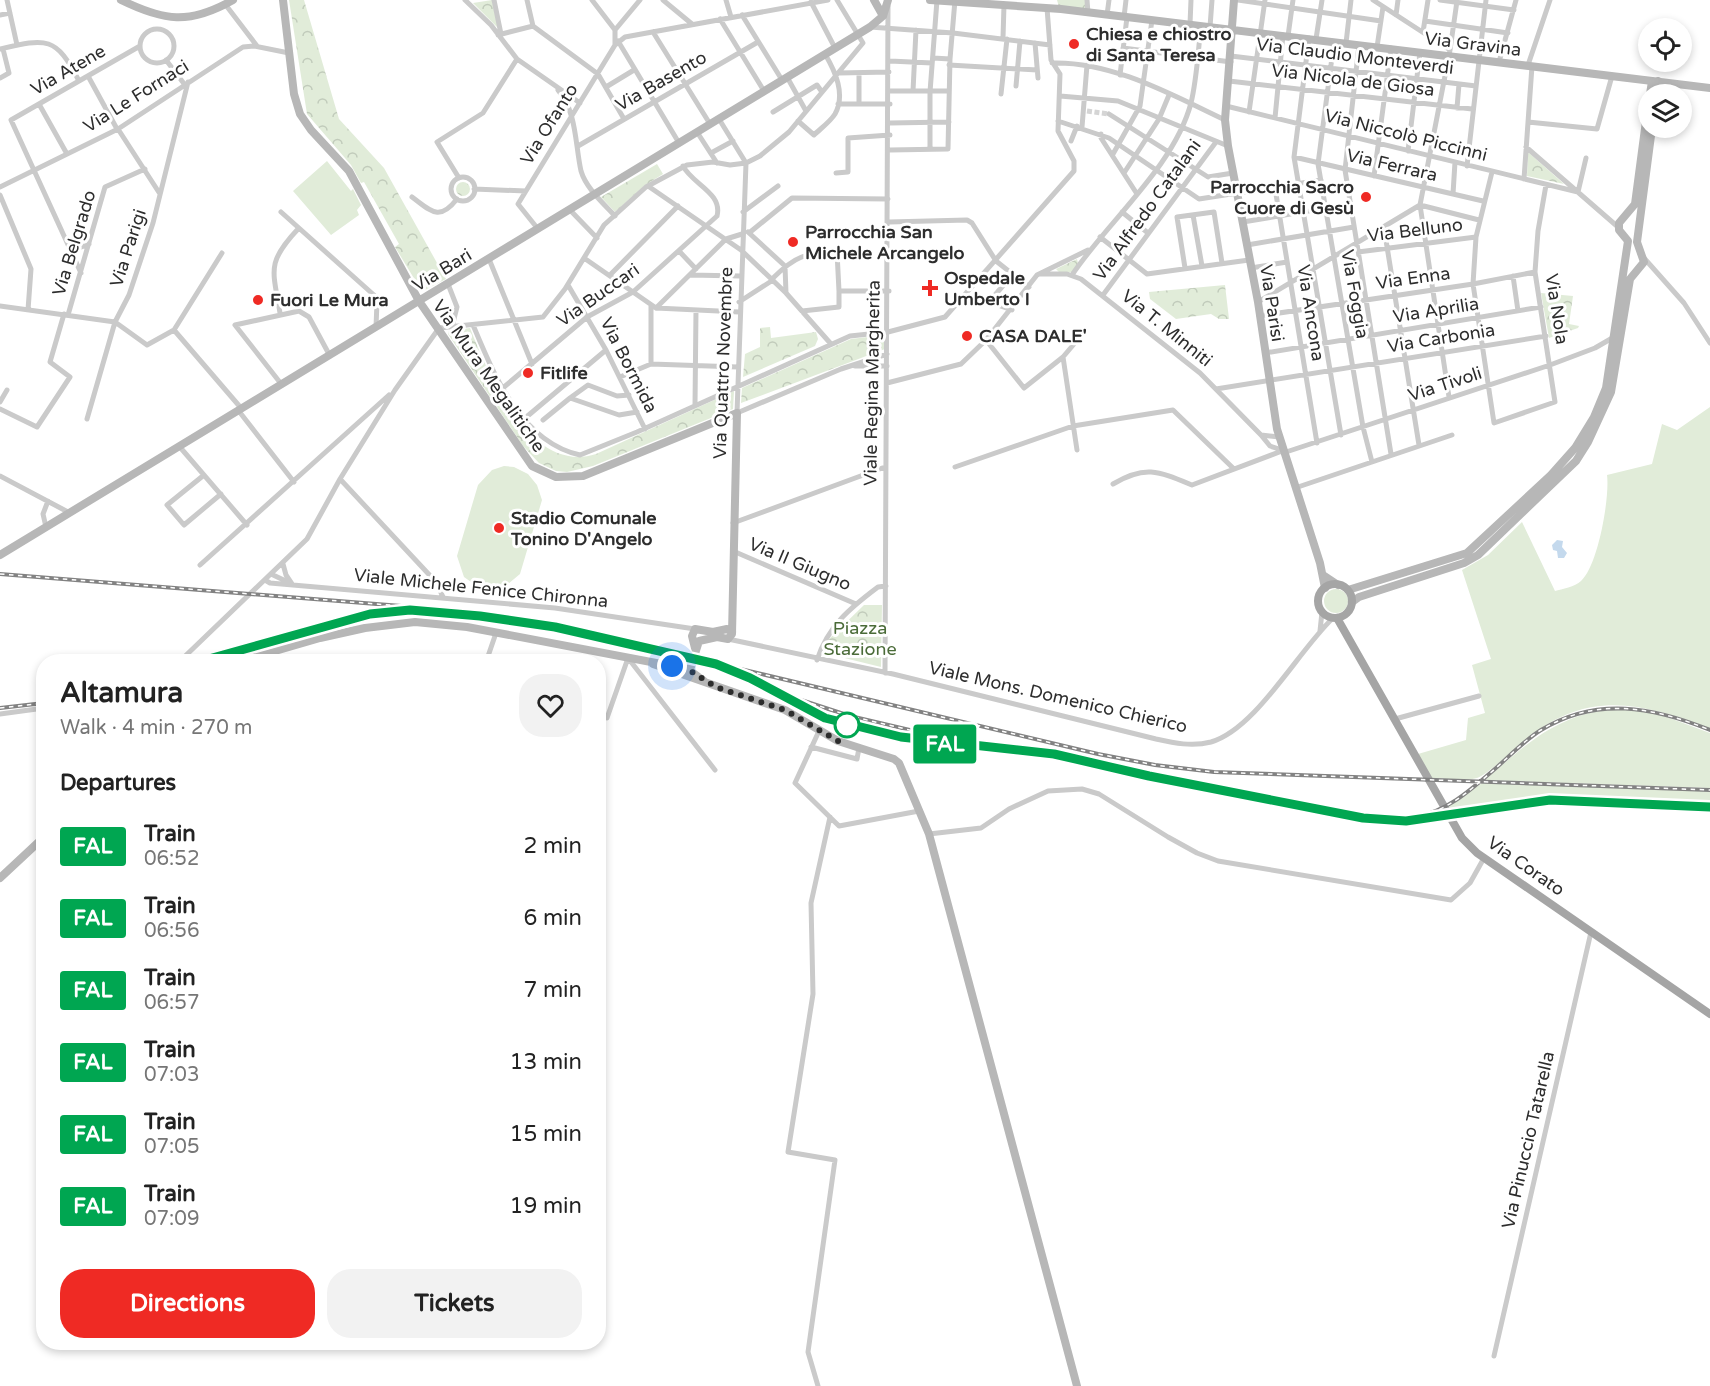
<!DOCTYPE html>
<html lang="en">
<head>
<meta charset="utf-8">
<style>
  body { margin:0; font-family:"Varela Round",sans-serif; background:#f2f2f2; color:#222; height:100vh; display:flex; flex-direction:column; font-size:22px; white-space:nowrap }
  * { box-sizing:border-box; margin:0 }
  p { font-size:20px; color:#767676 }
  .icon { flex:none; width:33px; height:33px; fill:none; stroke:currentColor; stroke-width:2; stroke-linecap:round; stroke-linejoin:round }
  .map { position:relative; flex:1; overflow:hidden }
  .drawer { position:absolute; left:36px; top:654px; width:570px; height:696px; display:flex; flex-direction:column; background:#fff; border-radius:24px; box-shadow:0 3px 9px #0003 }
  .drawer>* { flex:none }
  .badge { padding:0 12px; border-radius:4px; font-size:21px; line-height:39px }
  .controls { position:absolute; left:1638px; top:18px; display:grid; gap:12px }
  .controls a { display:grid; place-items:center; width:54px; height:54px; border-radius:50%; background:#fff; box-shadow:0 3px 9px #0003; font-size:30px }
  .you { position:absolute; width:30px; height:30px; margin:-15px; border:4px solid #fff; border-radius:50%; background:#1a73e8; box-shadow:0 0 0 9px #1a73e833 }
  .map>.badge { position:absolute; translate:-50% -50%; box-shadow:0 0 0 3px #fff }
  h2 { padding:0 24px; font-size:22px; line-height:54px }
  .round { display:grid; place-items:center; flex:none; width:63px; height:63px; border-radius:24px; background:#f2f2f2 }
  .headline { display:flex; align-items:center; justify-content:space-between; height:102px; padding:0 24px }
  h1 { font-size:28px; font-weight:700; line-height:45px }
  .button { display:flex; gap:12px; margin-top:auto; padding:12px 24px }
  .button a { flex:1; height:69px; border-radius:24px; background:#ef2a24; color:#fff; font-size:24px; font-weight:700; line-height:69px; text-align:center }
  .button a+a { background:#f2f2f2; color:#222 }
  ul { padding:0; list-style:none }
  li { display:flex; align-items:center; gap:18px; height:72px; padding:0 24px }
  li div { flex:1 }
  li b { display:block; font-size:22px }
  li em { font-style:normal }
  li .badge { min-width:66px; font-weight:700; text-align:center }
  .map>svg:first-child { display:block }
  .grass { fill:#e1ecd9 }
  .park { fill:url(#park-crowns) }
  .water { fill:#c4d9ed }
  .lines { fill:none; stroke-linecap:round; stroke-linejoin:round }
  .street-tunnel { stroke:#d5d5d5; stroke-width:5; stroke-dasharray:5 2.5; stroke-linecap:butt }
  .street { stroke:#cacaca; stroke-width:5 }
  .secondary { stroke:#b7b7b7; stroke-width:8 }
  .primary { stroke:#a5a5a5; stroke-width:8 }
  .rail-casing { stroke:#828282; stroke-width:4 }
  .rail { stroke:#fff; stroke-width:1.5; stroke-dasharray:4.5; stroke-linecap:butt }
  .line-casing { stroke:#fff; stroke-width:14 }
  .line { stroke:#00a651; stroke-width:9 }
  .walk { stroke:#2d2d2d; stroke-width:6; stroke-dasharray:0 10.8 }
  .poi-dot { fill:#ef2a24; stroke:#fff; stroke-width:2 }
  .stop-dot { fill:#fff; stroke:#00a651; stroke-width:3 }
  .labels { text-anchor:middle; dominant-baseline:central; stroke-width:6; stroke-linejoin:round; paint-order:stroke }
  .poi-label { font-size:18px; font-weight:bold; fill:#2d2d2d; stroke:#fff; text-anchor:start }
  .street-label { font-size:18px; fill:#2d2d2d; stroke:#fff }
  .park-label { font-size:18px; fill:#4a6b38; stroke:#fff }
</style>
</head>
<body>
<div class="map">
<svg width="1710" height="1386" viewBox="0 0 1710 1386">
  <defs>
    <pattern id="park-crowns" width="20" height="18" patternUnits="userSpaceOnUse" patternTransform="scale(1.5)"><rect width="20" height="18" fill="#e1ecd9"/><path d="M2 6a3 3 0 1 1 6 0M12 15a3 3 0 1 1 6 0" fill="none" stroke="#c1cbbb"/></pattern>
  </defs>
  <rect width="100%" height="100%" fill="#fff"/>
  <path class="grass" d="M 327,161 L 351,191 L 353,189 L 361,205 L 357,210 L 359,215 L 331,235 L 293,191 Z
    M 1710,407 L 1710,729 C 1643,703 1589,689 1528,738 C 1518,746 1487,775 1477,778 C 1464,782 1444,778 1431,778 L 1418,754 L 1466,740 L 1468,718 L 1485,713 L 1472,665 L 1491,659 L 1462,570 L 1488,555 L 1522,522 L 1555,591 C 1562,589 1575,587 1581,581 C 1598,566 1610,497 1607,475 L 1652,464 L 1662,424 L 1677,430 Z
    M 504,466 L 514,467 L 528,474 L 537,485 L 542,500 L 520,574 L 503,588 L 481,589 L 464,577 L 457,556 L 478,485 L 492,470 Z
    M1324 601a12 12 0 1 1 24 0a12 12 0 1 1-24 0Z
    M 1616,708 L 1656,713 L 1710,733 L 1710,788 L 1485,780 C 1530,741 1555,716 1616,708 Z
    M 1482,783 L 1710,791 L 1710,805 L 1603,798 L 1530,800 L 1451,812 L 1448,807 Z"/>
  <path class="park" d="M 289,0 L 304,0 L 339,119 L 384,168 L 446,279 L 425,290 L 418,285 L 395,247 L 399,244 L 364,182 L 361,183 L 351,165 L 307,114 Z
    M 492,0 L 498,28 L 473,3 Z
    M 1057,0 L 1085,0 L 1086,9 L 1059,7 Z
    M 1528,152 L 1564,184 L 1527,176 Z
    M 657,164 L 663,174 L 644,186 L 615,212 L 601,197 Z
    M456 189a7 7 0 1 1 14 0a7 7 0 1 1-14 0Z
    M 1077,259 L 1078,263 L 1072,272 L 1059,272 L 1056,269 Z
    M 1225,285 L 1229,319 L 1219,319 L 1211,314 L 1176,319 L 1150,299 L 1149,292 Z
    M 1541,293 L 1573,296 L 1569,324 L 1579,326 L 1578,328 L 1549,338 Z
    M 770,327 L 771,338 L 816,332 L 818,339 L 815,346 L 743,377 L 745,354 L 760,347 L 760,328 Z
    M 470,328 C 489,376 530,475 596,454 L 734,391 L 733,409 L 593,466 L 567,472 L 556,471 L 539,463 L 523,446 L 448,334 L 449,331 Z
    M 884,335 L 885,349 L 741,403 L 742,388 L 851,339 Z
    M 864,605 L 882,605 L 881,667 L 824,653 L 828,640 Z"/>
  <path class="water" d="M 1557,540 L 1563,541 L 1562,547 L 1567,553 L 1564,558 L 1558,558 L 1557,551 L 1553,550 L 1552,545 Z"/>
  <g class="lines">
    <path class="street-tunnel" d="M 1087,111 L 1109,114"/>
    <path class="street" d="M 7,0 L 17,45
      M 465,0 L 491,25 L 517,59 L 580,103
      M 494,0 L 501,34
      M 527,0 L 533,26 L 598,74 L 624,119
      M 592,0 L 615,30
      M 663,0 L 692,24
      M 726,0 L 731,17
      M 1087,0 L 1088,13
      M 1238,0 L 1381,21
      M 1373,0 L 1450,50 L 1420,205 L 1449,397
      M 1440,0 L 1514,10
      M 811,2 L 835,48
      M 225,4 L 257,46
      M 0,15 L 10,13
      M 742,15 L 782,80
      M 1107,15 L 1109,0
      M 1396,15 L 1398,0
      M 1124,17 L 1126,0
      M 720,19 L 764,91
      M 1425,21 L 1508,33
      M 1190,24 L 1191,0
      M 870,27 L 953,33 L 1050,45
      M 1210,27 L 1212,0
      M140 46a17 17 0 1 1 34 0a17 17 0 1 1-34 0Z
      M 615,30 L 640,0
      M 653,32 L 710,124
      M 1423,32 L 1428,0
      M 498,35 L 533,26
      M 1288,36 L 1293,0
      M 1003,38 L 1004,5
      M 1309,38 L 1294,157 L 1341,435
      M 1316,39 L 1322,0
      M 618,41 L 679,143
      M 1334,42 L 1318,164 L 1363,427 L 1372,462
      M 1035,43 L 1038,78
      M 1346,43 L 1351,0
      M 615,45 L 625,37 L 828,0
      M 1359,45 L 1345,170 L 1391,454
      M 1377,47 L 1383,7
      M 1123,48 L 1231,62
      M 0,49 C 47,38 56,36 79,81
      M 1450,50 L 1457,1
      M 1231,56 L 1476,86
      M 933,58 L 950,59
      M 166,60 L 185,85
      M 890,61 L 932,63
      M 1499,62 L 1516,0
      M 1052,63 C 1112,61 1172,95 1225,120
      M 949,65 L 1037,70
      M 1528,65 L 1550,0
      M 839,73 L 889,72
      M 859,73 L 859,104
      M 1120,75 L 1127,17
      M 88,76 L 117,129
      M 787,77 L 806,111
      M 0,78 L 9,73 L 3,49
      M 1229,81 L 1472,109
      M 1016,86 L 1020,41
      M 606,87 L 634,70
      M 558,90 C 577,112 575,144 581,171 C 586,188 603,203 615,216
      M 889,91 L 948,91
      M 913,91 L 916,30
      M 1001,94 L 1007,39
      M 1060,96 L 1118,101 L 1228,146
      M 39,104 L 67,154
      M 838,104 L 890,104
      M 1226,106 L 1578,192
      M 1457,108 L 1459,84
      M 773,112 L 817,85 L 822,92
      M 1249,112 L 1265,0
      M 1109,114 L 1208,177 L 1233,173
      M 1275,118 L 1283,35
      M 719,119 L 746,163 L 737,413 L 841,369 L 887,354
      M 798,121 L 814,135 C 820,129 830,122 835,114 C 846,94 835,71 825,54
      M 1058,121 L 1109,138 L 1199,199 L 1321,180
      M 1528,122 L 1597,129 L 1612,76
      M 890,123 L 949,122
      M 1082,127 L 1087,65
      M 118,129 L 160,194
      M 697,132 L 717,163
      M 1101,134 L 1101,138 L 1137,194
      M 1071,141 L 1077,126
      M 578,146 L 758,42
      M 1526,147 L 1618,227
      M 930,149 L 930,92 L 937,0
      M 890,150 L 948,149 L 950,59 L 955,0
      M 1408,151 L 1420,52
      M 711,153 L 733,141
      M 1113,154 L 1140,106 L 1152,20
      M 1294,157 L 1483,201
      M 1467,166 L 1486,0
      M 1492,172 L 1476,237 L 1473,284 L 1494,423 L 1555,402 L 1535,272 L 1538,231 L 1546,185
      M 836,173 L 848,172 L 848,138 L 890,135
      M 1124,173 L 1159,119 L 1169,95
      M 1374,176 L 1391,48
      M451 189a12 12 0 1 1 24 0a12 12 0 1 1-24 0Z
      M 459,178 L 437,142 L 483,113 L 517,59
      M 1524,179 L 1532,66
      M 648,186 L 741,250 L 786,293 L 831,344
      M 0,187 L 118,129 L 243,47 L 254,46 L 289,53
      M 1275,188 L 1317,443
      M 474,189 L 526,191
      M 1578,192 L 1586,158
      M 1453,194 L 1455,162
      M 0,195 L 31,269 L 28,310
      M 412,197 C 431,211 439,222 457,199
      M 1420,205 L 1479,220
      M 570,210 L 597,238
      M 281,212 L 375,296 L 377,302 L 376,327
      M 743,212 L 778,186
      M 1122,212 L 1148,233
      M 1193,215 L 1202,266
      M 889,222 L 967,220 L 972,223 L 996,261 L 1029,287
      M 1243,222 L 1350,204
      M 1384,228 L 1419,445
      M 538,229 L 518,204 L 615,45 L 615,30
      M 748,232 L 785,266 L 786,293
      M 749,233 L 792,198 L 888,199
      M 1100,237 L 1147,274 L 1249,260
      M 1247,245 L 1354,227
      M 71,251 L 89,244
      M 679,251 L 696,269
      M 1358,252 L 1476,237
      M 584,258 L 656,308 L 739,312
      M 1644,258 L 1684,303 L 1710,343
      M 489,259 L 532,364
      M 1185,268 L 1177,217 L 1214,212 L 1222,263
      M 1251,268 L 1287,262
      M 81,273 L 11,120 L 140,46
      M 1039,274 L 1067,274 L 1081,279 L 1200,373 L 1261,435
      M 610,275 L 678,206
      M 690,275 L 740,276
      M 1072,275 C 1108,221 1174,167 1191,103 C 1197,78 1198,51 1201,26
      M 1513,276 L 1518,311
      M 772,279 C 796,255 804,254 837,252 L 839,291 L 889,291
      M 448,284 L 457,307 L 452,327
      M 568,285 L 606,350 L 645,429
      M 966,294 L 1012,310
      M 1103,295 L 1216,142
      M 739,302 L 773,280
      M 989,302 L 1013,274
      M 1258,302 L 1420,205
      M 0,306 L 115,322 L 147,345 L 174,330 L 241,408
      M 656,308 L 726,239 L 742,234
      M 802,311 L 839,307 L 839,291
      M 280,313 C 273,270 266,263 298,229
      M 68,315 L 105,187 L 145,169
      M 1259,316 L 1473,284 L 1535,272
      M 473,325 C 494,375 521,442 580,455 L 637,432 L 850,336 L 888,332 L 945,317 L 1074,171 L 1074,161 L 1058,131 L 1060,74 L 1051,60 L 1047,8
      M 174,330 L 222,253
      M 986,340 L 1024,388 L 1063,357 L 1074,344
      M 1265,353 L 1541,307
      M 1063,357 L 1077,450
      M 651,364 L 651,305
      M 855,366 L 887,366
      M 620,377 L 651,364 L 738,367
      M 887,383 L 961,364 L 986,340 L 1037,275 L 1088,250
      M 282,385 L 235,325 L 299,311 L 309,317 L 330,356
      M 504,387 L 587,317 L 633,292 L 717,216 C 723,193 692,184 683,166
      M 1216,389 L 1546,336
      M 570,398 L 588,385 L 617,396 L 629,395
      M 0,402 L 7,390
      M 695,405 L 696,310
      M 0,409 L 37,427 L 70,377 L 50,362 L 64,314
      M 238,410 L 294,482
      M 87,419 L 115,322 L 129,295 L 153,223 L 188,82
      M 524,419 L 606,350
      M 543,420 L 570,398 L 619,415 L 637,412
      M 1279,437 L 1261,435 L 1270,446 L 1282,450
      M 179,446 L 247,525
      M 1283,453 L 1550,365 L 1595,348 L 1614,337
      M 955,467 L 1073,426 L 1173,410 L 1234,469
      M 204,475 L 167,505 L 184,525 L 221,494
      M 0,476 L 68,512
      M 340,479 L 436,582 L 443,597
      M 1113,484 C 1145,465 1158,471 1192,485 L 1282,451
      M 1295,488 L 1452,435
      M 733,523 L 885,467
      M 46,527 L 43,514 L 48,501
      M 733,551 L 856,604
      M 283,564 L 286,575 L 292,584
      M 200,565 L 389,395
      M 271,574 L 290,583
      M 265,580 L 270,583 L 555,608 L 695,629
      M 1320,631 L 1322,612
      M 728,639 L 893,674 L 1156,739 C 1174,743 1192,747 1211,742 C 1256,729 1298,651 1333,618
      M 628,658 L 715,770
      M 817,660 C 828,626 850,608 878,587 L 886,586
      M 179,662 L 307,539 L 340,479 L 395,390 L 439,328 L 543,317 L 565,289 L 604,225 L 646,187 L 687,165 L 713,162 L 730,165 L 746,163 L 760,156 L 789,132 L 863,43 L 837,0
      M 486,662 L 496,633
      M 885,673 L 888,6
      M 0,714 L 44,708
      M 598,715 L 607,718 L 628,658
      M 1395,719 L 1479,696
      M 819,731 L 795,783 L 839,826 L 919,811
      M 811,747 L 857,759 L 859,748
      M 929,834 L 981,828 L 1009,809 L 1048,791 L 1082,789 L 1099,794 L 1168,837 L 1197,853 L 1218,861 L 1451,900 L 1470,883 L 1484,858
      M 1494,1356 L 1591,932
      M 818,1386 L 808,1352 L 835,1160 L 788,1152 L 813,994 L 811,903 L 830,817"/>
    <path class="secondary" d="M 121,0 C 164,21 189,25 233,0
      M 283,0 L 294,94 L 300,114 L 311,130 L 349,171 L 419,301 L 532,466 L 556,477 L 583,476 L 737,413 L 732,634 L 728,639 L 717,637 L 699,641 L 688,676
      M 874,0 L 883,16
      M 930,0 L 1061,9 L 1710,88
      M 1234,0 L 1225,120 L 1228,146 L 1258,302 L 1277,429 L 1320,563 L 1325,588
      M 1650,94 L 1652,81
      M 1656,94 L 1658,81
      M 0,555 L 870,27 L 883,16 L 888,0
      M 1323,575 L 1338,585
      M 1348,590 L 1467,553 L 1551,475 L 1575,448 L 1594,417 L 1606,388 L 1628,241 L 1619,230 L 1619,223 L 1635,204 L 1648,106
      M 1352,602 L 1359,597 L 1464,563 L 1478,555 L 1576,461 L 1588,442 L 1611,392 L 1630,279 L 1644,262 L 1637,242 L 1652,128
      M 695,648 L 692,636 L 695,629 L 713,632 L 727,629 L 732,632
      M 237,662 L 320,638 L 365,628 L 415,622 L 467,627 L 672,666 L 689,670 L 704,681
      M 653,664 L 785,710 L 838,741 L 894,759 L 899,763 L 929,834 L 1077,1386
      M 0,878 L 44,837"/>
    <path class="primary" d="M1318 601a17 17 0 1 1 34 0a17 17 0 1 1-34 0Z
      M 1337,618 L 1462,838 L 1477,853 L 1710,1014"/>
    <g class="rail-casing">
      <path id="rail" d="M 0,574 L 414,607 L 555,625 L 1098,754 L 1155,765 L 1214,772 L 1710,790
        M 198,662 L 371,613 L 392,612
        M 737,672 L 801,700 L 850,716 L 931,735 L 1052,751
        M 0,708 L 44,703
        M 806,709 L 841,723 L 921,741
        M 1044,752 L 1137,773
        M 1131,769 C 1168,778 1205,784 1242,792 C 1293,803 1364,826 1416,817 C 1446,811 1467,793 1489,774 C 1506,760 1523,741 1541,730 C 1597,696 1653,707 1710,730
        M 1435,816 L 1550,800 L 1710,807"/>
    </g>
    <use href="#rail" class="rail"/>
  </g>
  <g class="lines">
    <g class="line-casing">
      <path id="line" d="M 198,662 L 370,614 L 410,610 L 480,616 L 555,627 L 716,664 L 750,678 L 825,718 L 901,737 L 1054,754 L 1149,776 L 1363,818 L 1406,821 L 1550,800 L 1710,807"/>
    </g>
    <use href="#line" class="line"/>
    <path class="walk" d="M 672,666 L 689,670 L 716,687 L 785,710 L 838,741 L 847,725"/>
  </g>
  <g class="poi-dot">
    <circle cx="1074" cy="44" r="6"/>
    <circle cx="1366" cy="197" r="6"/>
    <circle cx="793" cy="242" r="6"/>
    <path d="M927 279h6v6h6v6h-6v6h-6v-6h-6v-6h6z"/>
    <circle cx="258" cy="300" r="6"/>
    <circle cx="967" cy="336" r="6"/>
    <circle cx="528" cy="373" r="6"/>
    <circle cx="499" cy="528" r="6"/>
  </g>
  <circle class="stop-dot" cx="847" cy="725" r="12"/>
  <g class="labels">
    <g class="poi-label">
      <text x="1086" y="34">Chiesa e chiostro<tspan x="1086" dy="21">di Santa Teresa</tspan></text>
      <text x="1354" y="187" text-anchor="end">Parrocchia Sacro<tspan x="1354" dy="21">Cuore di Gesù</tspan></text>
      <text x="805" y="232">Parrocchia San<tspan x="805" dy="21">Michele Arcangelo</tspan></text>
      <text x="944" y="278">Ospedale<tspan x="944" dy="21">Umberto I</tspan></text>
      <text x="270" y="300">Fuori Le Mura</text>
      <text x="979" y="336">CASA DALE'</text>
      <text x="540" y="373">Fitlife</text>
      <text x="511" y="518">Stadio Comunale<tspan x="511" dy="21">Tonino D'Angelo</tspan></text>
    </g>
    <g class="street-label">
      <text transform="translate(1473 44) rotate(7)">Via Gravina</text>
      <text transform="translate(1355 56) rotate(7)">Via Claudio Monteverdi</text>
      <text transform="translate(68 70) rotate(-30)">Via Atene</text>
      <text transform="translate(1353 80) rotate(7)">Via Nicola de Giosa</text>
      <text transform="translate(661 81) rotate(-30)">Via Basento</text>
      <text transform="translate(136 96) rotate(-32)">Via Le Fornaci</text>
      <text transform="translate(549 124) rotate(-58)">Via Ofanto</text>
      <text transform="translate(1406 135) rotate(14)">Via Niccolò Piccinni</text>
      <text transform="translate(1392 165) rotate(13)">Via Ferrara</text>
      <text transform="translate(1147 210) rotate(-54)">Via Alfredo Catalani</text>
      <text transform="translate(1415 230) rotate(-7)">Via Belluno</text>
      <text transform="translate(74 243) rotate(-73)">Via Belgrado</text>
      <text transform="translate(128 248) rotate(-72)">Via Parigi</text>
      <text transform="translate(442 270) rotate(-31)">Via Bari</text>
      <text transform="translate(1413 278) rotate(-8)">Via Enna</text>
      <text transform="translate(1355 294) rotate(80)">Via Foggia</text>
      <text transform="translate(598 295) rotate(-35)">Via Buccari</text>
      <text transform="translate(1272 303) rotate(81)">Via Parisi</text>
      <text transform="translate(1557 309) rotate(81)">Via Nola</text>
      <text transform="translate(1436 310) rotate(-9)">Via Aprilia</text>
      <text transform="translate(1311 313) rotate(81)">Via Ancona</text>
      <text transform="translate(1167 328) rotate(39)">Via T. Minniti</text>
      <text transform="translate(1441 338) rotate(-9)">Via Carbonia</text>
      <text transform="translate(723 363) rotate(-88)">Via Quattro Novembre</text>
      <text transform="translate(629 365) rotate(63)">Via Bormida</text>
      <text transform="translate(489 376) rotate(55)">Via Mura Megalitiche</text>
      <text transform="translate(872 383) rotate(-89)">Viale Regina Margherita</text>
      <text transform="translate(1445 384) rotate(-18)">Via Tivoli</text>
      <text transform="translate(800 564) rotate(23)">Via II Giugno</text>
      <text transform="translate(481 588) rotate(6)">Viale Michele Fenice Chironna</text>
      <text transform="translate(1058 697) rotate(13)">Viale Mons. Domenico Chierico</text>
      <text transform="translate(1526 866) rotate(35)">Via Corato</text>
      <text transform="translate(1528 1140) rotate(-77)">Via Pinuccio Tatarella</text>
    </g>
    <g class="park-label">
      <text x="860" y="628">Piazza<tspan x="860" dy="21">Stazione</tspan></text>
    </g>
  </g>
</svg>
<div class="controls">
<a><svg class="icon" aria-label="locate" viewBox="0 0 24 24"><circle cx="12" cy="12" r="6"/><path d="M12 2v4M12 18v4M2 12h4M18 12h4"/></svg></a>
<a><svg class="icon" aria-label="layers" viewBox="0 0 24 24"><path d="M12 4l9 5-9 5-9-5zM3 14l9 5 9-5"/></svg></a>
</div>
<div class="you" style="left:672px;top:666px"></div>
<b class="badge" style="left:945px;top:744px;background:#00a651;color:#fff">FAL</b>
<section class="drawer">
<div class="headline"><div><h1>Altamura</h1><p>Walk · 4 min · 270 m</p></div><a class="round"><svg class="icon" aria-label="heart" viewBox="0 0 24 24"><path d="M12 20l-8-8c-3-5 5-10 8-4 3-6 11-1 8 4z"/></svg></a></div>
<h2>Departures</h2>
<ul>
<li><span class="badge" style="background:#00a651;color:#fff">FAL</span><div><b>Train</b><p>06:52</p></div><em>2 min</em></li>
<li><span class="badge" style="background:#00a651;color:#fff">FAL</span><div><b>Train</b><p>06:56</p></div><em>6 min</em></li>
<li><span class="badge" style="background:#00a651;color:#fff">FAL</span><div><b>Train</b><p>06:57</p></div><em>7 min</em></li>
<li><span class="badge" style="background:#00a651;color:#fff">FAL</span><div><b>Train</b><p>07:03</p></div><em>13 min</em></li>
<li><span class="badge" style="background:#00a651;color:#fff">FAL</span><div><b>Train</b><p>07:05</p></div><em>15 min</em></li>
<li><span class="badge" style="background:#00a651;color:#fff">FAL</span><div><b>Train</b><p>07:09</p></div><em>19 min</em></li>
</ul>
<div class="button"><a>Directions</a><a>Tickets</a></div>
</section>
</div>
</body>
</html>
